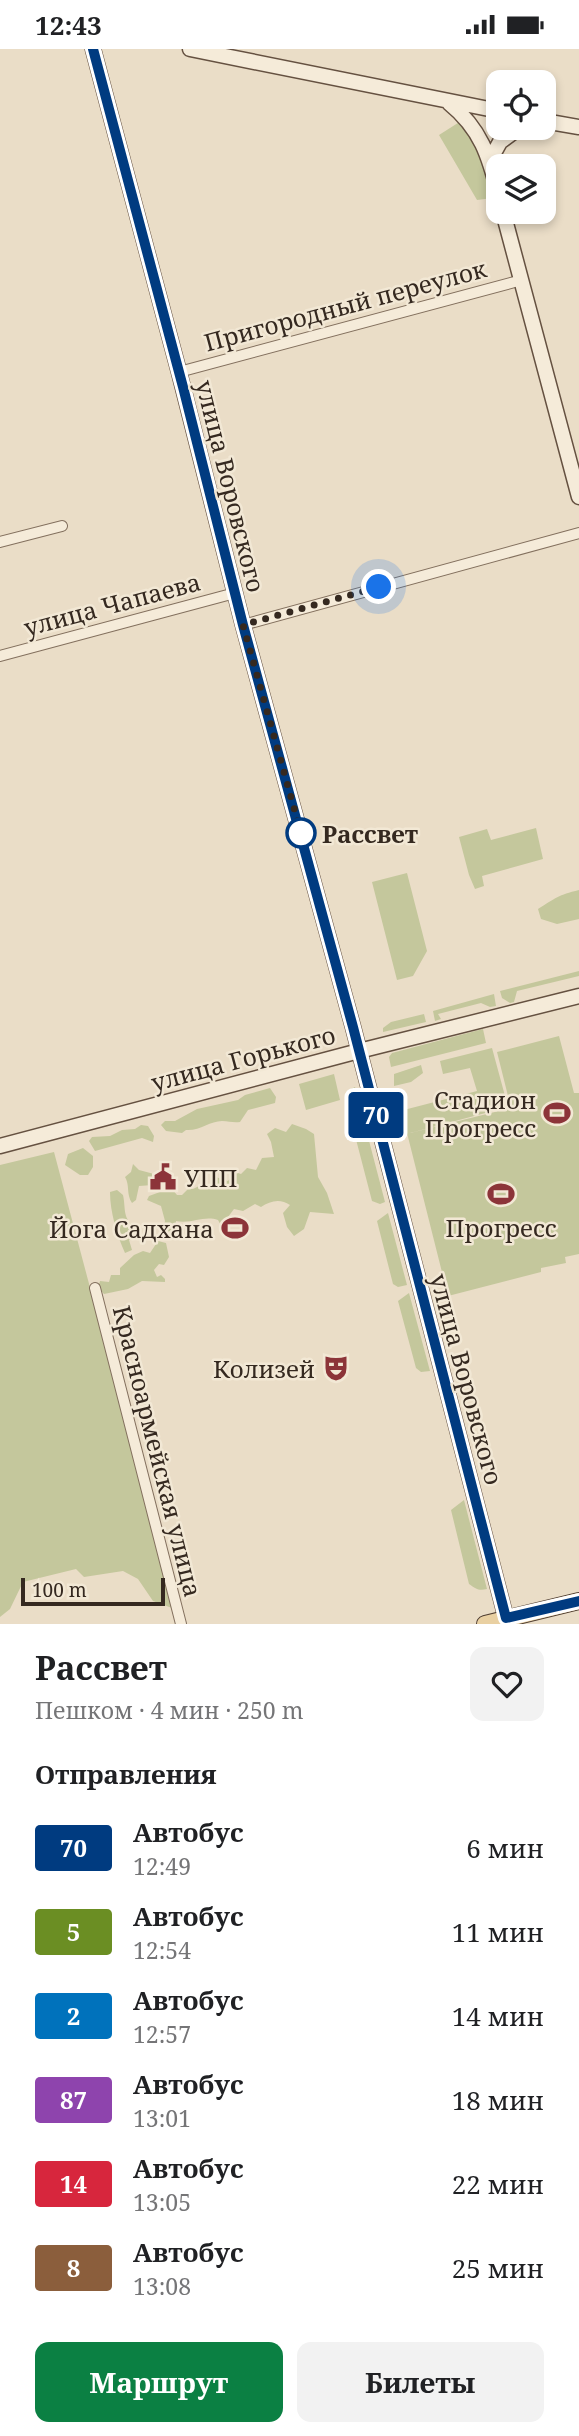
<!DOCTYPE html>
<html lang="ru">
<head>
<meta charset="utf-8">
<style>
  body { margin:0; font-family:"Noto Serif",serif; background:#f2f2f2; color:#202124; height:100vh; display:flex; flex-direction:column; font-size:26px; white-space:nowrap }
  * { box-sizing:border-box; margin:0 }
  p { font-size:23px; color:#757577 }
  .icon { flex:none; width:38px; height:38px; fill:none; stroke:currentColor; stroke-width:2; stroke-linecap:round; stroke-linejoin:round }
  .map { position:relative; height:1575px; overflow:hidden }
  .side { display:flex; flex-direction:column; background:#fff; flex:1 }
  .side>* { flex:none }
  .badge { padding:0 14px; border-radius:5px; font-size:24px; line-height:46px }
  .fabs { position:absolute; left:486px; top:21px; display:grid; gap:14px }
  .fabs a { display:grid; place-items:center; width:70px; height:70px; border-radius:14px; background:#fff; box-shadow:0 4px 10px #0003; font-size:35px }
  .scale { position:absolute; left:21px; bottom:18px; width:144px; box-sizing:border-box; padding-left:7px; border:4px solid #352920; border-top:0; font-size:19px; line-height:24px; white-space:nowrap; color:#352920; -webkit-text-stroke:5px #f2e8d5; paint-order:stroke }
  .you { position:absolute; width:35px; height:35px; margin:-18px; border:5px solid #fff; border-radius:50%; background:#1a73e8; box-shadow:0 0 0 10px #1a73e833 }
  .map>.badge { position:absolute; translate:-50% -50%; box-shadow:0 0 0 4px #fff }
  h2 { padding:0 35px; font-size:26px; line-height:63px }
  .round { display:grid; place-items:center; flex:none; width:74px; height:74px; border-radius:14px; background:#f2f2f2 }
  .summary { display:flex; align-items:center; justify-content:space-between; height:119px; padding:0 35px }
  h1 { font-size:33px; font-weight:700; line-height:52px }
  .primary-button { display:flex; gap:14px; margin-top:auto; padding:14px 35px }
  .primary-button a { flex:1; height:80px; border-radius:14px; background:#0b8043; color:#fff; font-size:28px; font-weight:700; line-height:80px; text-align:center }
  .primary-button a+a { background:#f2f2f2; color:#202124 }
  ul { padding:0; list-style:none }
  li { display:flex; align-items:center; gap:21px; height:84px; padding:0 35px }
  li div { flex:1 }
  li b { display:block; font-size:26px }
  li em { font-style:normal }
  li .badge { min-width:77px; font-weight:700; text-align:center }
  .status { display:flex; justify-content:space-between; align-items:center; height:49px; padding:0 35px; background:#fff; direction:ltr }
  .status svg { height:19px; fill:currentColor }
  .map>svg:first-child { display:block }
  .green { fill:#c4c79c }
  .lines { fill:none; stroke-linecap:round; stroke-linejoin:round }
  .street-casing { stroke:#83705e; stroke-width:12 }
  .secondary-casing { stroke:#655141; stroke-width:17 }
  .primary-casing { stroke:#513f32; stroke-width:18 }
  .street { stroke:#f5ebd9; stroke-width:10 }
  .secondary { stroke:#f5ebd9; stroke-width:14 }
  .primary { stroke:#e9d0a2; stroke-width:16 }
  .line-casing { stroke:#fff; stroke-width:16 }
  .line { stroke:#003b80; stroke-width:10 }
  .walk { stroke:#352920; stroke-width:7; stroke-dasharray:0 12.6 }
  .stop-dot { fill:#fff; stroke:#003b80; stroke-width:3.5 }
  .labels { text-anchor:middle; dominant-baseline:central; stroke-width:5; stroke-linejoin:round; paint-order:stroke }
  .street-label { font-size:24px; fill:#352920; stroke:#f2e8d5 }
  .stop-label { font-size:24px; font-weight:bold; fill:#352920; stroke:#f2e8d5; text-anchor:start }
  .poi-label { font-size:24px; fill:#352920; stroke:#f2e8d5; text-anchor:end }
</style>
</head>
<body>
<div class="status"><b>12:43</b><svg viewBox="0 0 49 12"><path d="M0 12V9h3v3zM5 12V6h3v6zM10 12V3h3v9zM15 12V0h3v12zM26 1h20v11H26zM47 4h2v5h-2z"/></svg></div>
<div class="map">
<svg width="579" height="1575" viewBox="0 0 579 1575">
  <rect width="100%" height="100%" fill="#eaddc7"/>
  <path class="green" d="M 461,72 C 479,94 486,122 493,149 L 477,151 L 439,86 Z
    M 536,779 L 543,810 L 482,827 L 484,837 L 475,840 L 469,826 L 459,788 L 487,780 L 491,791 Z
    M 407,824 L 427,902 L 413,927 L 397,931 L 372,833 Z
    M 579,841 L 579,870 L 557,875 L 541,870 L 538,860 C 556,849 558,846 579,841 Z
    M 579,922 L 579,927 L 517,942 L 514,953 L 510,954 L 502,949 L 500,942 Z
    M 494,945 L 496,957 L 490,958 L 481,954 L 438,965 L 441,970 L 435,972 L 433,962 Z
    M 424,965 L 426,973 L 383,983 L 383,979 L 391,973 Z
    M 483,980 L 486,994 L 391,1018 L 389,1008 L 392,1004 Z
    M 559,987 L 574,1044 L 579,1044 L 579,1205 L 565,1208 L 566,1214 L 541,1219 L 541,1223 L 448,1247 L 407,1084 L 396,1063 L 477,1042 L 470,1019 L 443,1025 L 440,1012 L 492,999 L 508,1058 L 410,1084 L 511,1059 L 497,1003 Z
    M 421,1016 L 423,1024 L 411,1033 L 394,1037 L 394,1025 Z
    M 334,1025 L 340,1051 L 306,1061 L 299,1035 Z
    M 355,1038 L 385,1153 L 380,1155 L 372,1152 L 345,1048 L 349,1041 Z
    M 270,1039 L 276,1048 L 275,1054 L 248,1061 L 240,1073 C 233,1074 229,1072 222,1072 C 210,1072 200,1082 186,1081 L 182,1084 L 166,1082 L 161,1076 L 165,1072 L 175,1072 L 197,1060 L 238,1051 L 245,1046 Z
    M 292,1075 L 306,1080 L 314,1085 L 318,1128 L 327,1144 L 334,1165 L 310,1163 L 304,1180 L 294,1187 L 287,1178 L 283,1164 L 290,1156 C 280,1149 270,1152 261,1158 L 255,1155 L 243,1162 L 234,1160 L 228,1168 L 228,1181 L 223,1180 L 218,1171 C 204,1166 192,1175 176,1172 L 175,1180 L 165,1184 L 163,1180 L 165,1172 L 161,1157 L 147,1151 L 149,1147 L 171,1139 L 177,1146 L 182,1146 L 189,1139 L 193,1140 L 201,1136 L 206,1140 L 210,1138 L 213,1127 L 228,1132 L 235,1123 L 241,1125 L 247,1119 L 256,1121 L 262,1109 L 274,1108 L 271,1093 L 267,1085 L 275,1079 L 286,1083 Z
    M 141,1076 L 148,1077 L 154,1087 L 153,1093 L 142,1089 L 95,1102 L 89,1092 L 92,1088 L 110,1087 L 122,1081 L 135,1080 Z
    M 83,1099 L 93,1107 L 93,1118 L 88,1126 L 80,1126 L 65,1116 L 68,1105 Z
    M 54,1103 L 147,1453 L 172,1559 L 153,1552 L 138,1530 L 123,1522 L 84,1528 L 76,1520 L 23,1533 L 10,1560 L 0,1568 L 0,1116 Z
    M 133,1115 L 139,1121 L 154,1125 L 153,1136 L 139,1137 L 136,1151 L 132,1154 C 126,1145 130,1136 125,1128 L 131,1123 Z
    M 117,1141 L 123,1146 C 126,1159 122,1171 136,1178 L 135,1189 L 129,1191 L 132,1201 L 125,1204 C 117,1186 110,1163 110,1143 Z
    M 388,1164 L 407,1236 L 398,1238 L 393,1235 L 377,1172 Z
    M 158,1192 L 166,1194 L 169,1208 L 164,1216 L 159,1215 L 154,1221 L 157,1228 L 161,1226 L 165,1230 L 165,1233 L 142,1232 L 128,1240 L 104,1245 L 98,1238 L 100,1232 L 109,1233 L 111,1226 L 120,1226 L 120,1219 L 134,1206 L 143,1202 L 150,1204 Z
    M 409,1244 L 430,1322 L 421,1323 L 416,1319 L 398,1252 Z
    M 464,1451 L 487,1540 C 479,1542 476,1540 469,1535 L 451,1461 Z"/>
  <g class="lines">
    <g class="street-casing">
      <path id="street" d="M 179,323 L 522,231
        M 0,493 L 62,477
        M 243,576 L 579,484
        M 0,607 L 235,544
        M 95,1239 L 181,1575"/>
    </g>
    <g class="secondary-casing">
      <path id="secondary" d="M 93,0 L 179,323 L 243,576 L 353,978 L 506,1569
        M 190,0 L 499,62
        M 449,54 C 481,80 489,107 499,146
        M 544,72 L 579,78
        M 490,111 L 500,93 L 519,79
        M 503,163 L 579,448
        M 0,1097 L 359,1002 L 579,947"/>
    </g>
    <g class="primary-casing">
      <path id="primary" d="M 485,1575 L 579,1552"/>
    </g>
    <use href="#street" class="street"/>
    <use href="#secondary" class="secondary"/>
    <use href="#primary" class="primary"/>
  </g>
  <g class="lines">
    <g class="line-casing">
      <path id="line" d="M 93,0 L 183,338 L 243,576 L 353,978 L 506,1569 L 579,1552"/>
    </g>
    <use href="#line" class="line"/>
    <path class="walk" d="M 301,784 L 243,576 L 379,538"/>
  </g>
  <defs>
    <g id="stadium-bare" transform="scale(2.1)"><path d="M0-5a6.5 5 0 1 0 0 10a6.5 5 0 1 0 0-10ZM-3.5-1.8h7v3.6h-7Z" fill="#8c3439" stroke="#f2e8d5" stroke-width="2.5" paint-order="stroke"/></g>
    <g id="civic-bare" transform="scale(2.1)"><path d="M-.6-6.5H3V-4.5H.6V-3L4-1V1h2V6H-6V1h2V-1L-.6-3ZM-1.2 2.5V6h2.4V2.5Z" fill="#8c3439" stroke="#f2e8d5" stroke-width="2.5" paint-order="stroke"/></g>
    <g id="theatre-bare" transform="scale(2.1)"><path d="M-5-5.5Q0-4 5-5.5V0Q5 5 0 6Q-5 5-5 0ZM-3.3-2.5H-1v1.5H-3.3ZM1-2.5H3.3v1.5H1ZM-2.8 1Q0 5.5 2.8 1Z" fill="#8c3439" stroke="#f2e8d5" stroke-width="2.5" paint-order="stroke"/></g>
  </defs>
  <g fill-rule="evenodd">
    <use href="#stadium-bare" x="557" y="1064"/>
    <use href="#civic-bare" x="163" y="1128"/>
    <use href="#stadium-bare" x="501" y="1145"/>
    <use href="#stadium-bare" x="235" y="1179"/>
    <use href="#theatre-bare" x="336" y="1319"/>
  </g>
  <circle class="stop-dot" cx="301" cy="784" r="14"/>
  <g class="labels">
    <g class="street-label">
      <text transform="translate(345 256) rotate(-15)">Пригородный переулок</text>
      <text transform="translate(231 437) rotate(76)">улица Воровского</text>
      <text transform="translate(112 555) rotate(-15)">улица Чапаева</text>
      <text transform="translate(243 1009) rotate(-15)">улица Горького</text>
      <text transform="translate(467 1330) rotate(75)">улица Воровского</text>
      <text transform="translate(158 1402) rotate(76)">Красноармейская улица</text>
    </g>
    <g class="stop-label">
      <text x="322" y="784">Рассвет</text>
    </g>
    <g class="poi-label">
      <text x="536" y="1050">Стадион<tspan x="536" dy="28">Прогресс</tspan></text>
      <text x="184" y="1128" text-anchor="start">УПП</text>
      <text x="501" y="1178" text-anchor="middle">Прогресс</text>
      <text x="214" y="1179">Йога Садхана</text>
      <text x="315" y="1319">Колизей</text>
    </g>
  </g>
</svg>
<div class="fabs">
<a><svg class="icon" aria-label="locate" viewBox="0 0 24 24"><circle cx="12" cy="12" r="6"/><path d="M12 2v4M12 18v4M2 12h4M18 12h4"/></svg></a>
<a><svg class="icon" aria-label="layers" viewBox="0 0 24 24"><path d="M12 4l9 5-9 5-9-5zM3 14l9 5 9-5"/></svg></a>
</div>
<div class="scale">100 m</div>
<div class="you" style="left:379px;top:538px"></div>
<b class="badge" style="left:376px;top:1066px;background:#003b80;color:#fff">70</b>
</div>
<section class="side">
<div class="summary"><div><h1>Рассвет</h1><p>Пешком · 4 мин · 250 m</p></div><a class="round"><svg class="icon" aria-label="heart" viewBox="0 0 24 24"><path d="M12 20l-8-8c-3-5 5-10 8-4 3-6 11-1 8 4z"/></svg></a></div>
<h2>Отправления</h2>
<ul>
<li><span class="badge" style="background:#003b80;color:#fff">70</span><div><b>Автобус</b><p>12:49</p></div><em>6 мин</em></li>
<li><span class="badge" style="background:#6b8e23;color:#fff">5</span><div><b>Автобус</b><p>12:54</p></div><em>11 мин</em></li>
<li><span class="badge" style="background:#0072bc;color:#fff">2</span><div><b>Автобус</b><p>12:57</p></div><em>14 мин</em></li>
<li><span class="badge" style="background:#8e44ad;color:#fff">87</span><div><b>Автобус</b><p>13:01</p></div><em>18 мин</em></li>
<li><span class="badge" style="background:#d7263d;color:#fff">14</span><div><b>Автобус</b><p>13:05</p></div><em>22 мин</em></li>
<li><span class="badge" style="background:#8b5e3c;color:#fff">8</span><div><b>Автобус</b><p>13:08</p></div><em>25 мин</em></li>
</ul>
<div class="primary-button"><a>Маршрут</a><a>Билеты</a></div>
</section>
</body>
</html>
